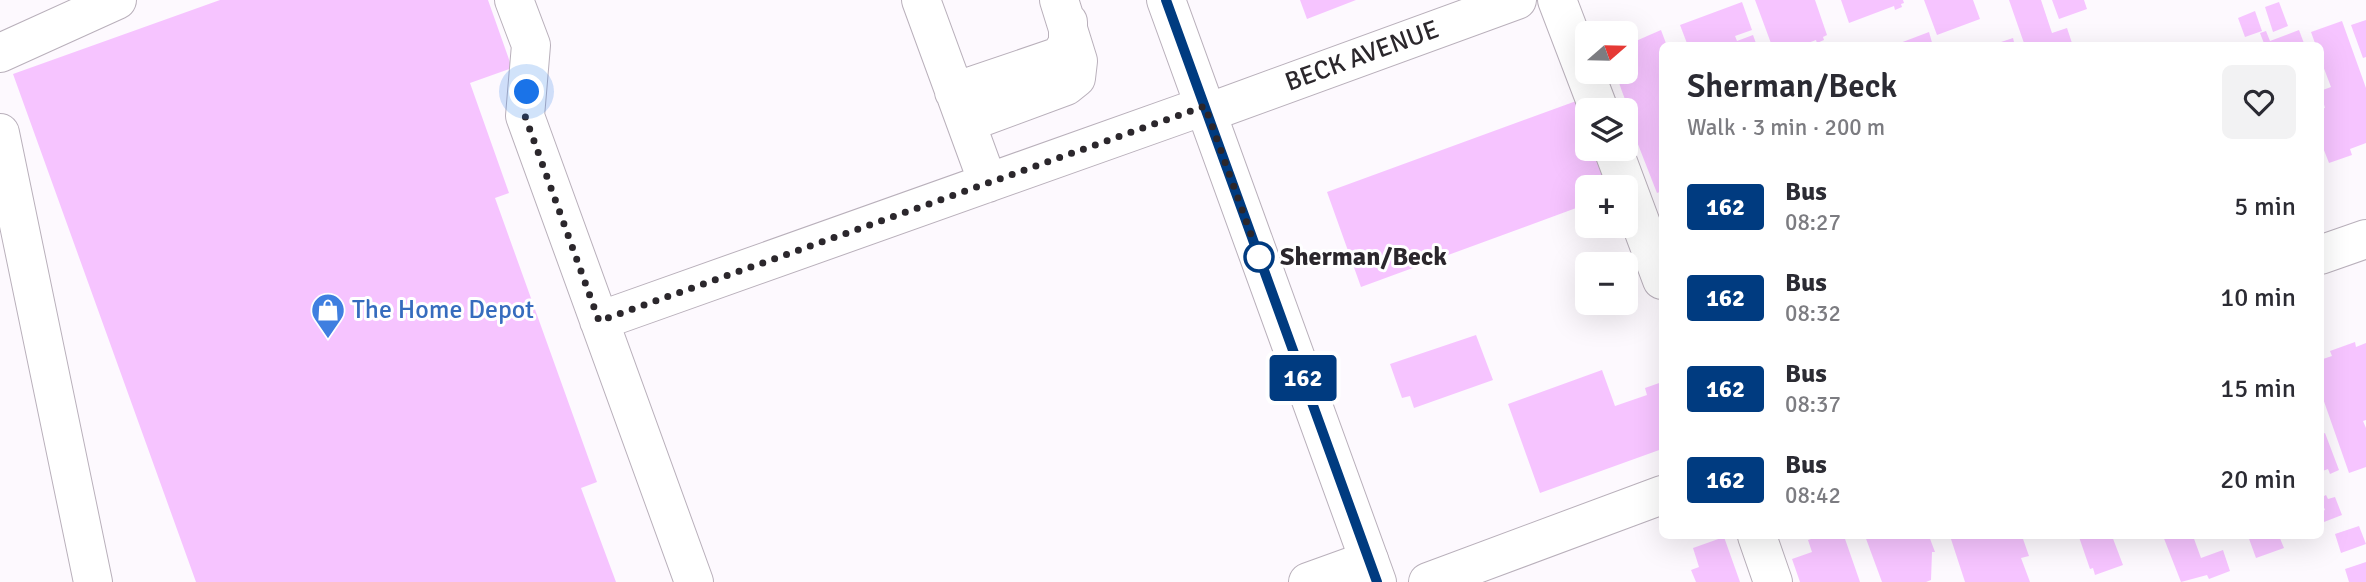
<!DOCTYPE html>
<html lang="en">
<head>
<meta charset="utf-8">
<style>
  body { margin:0; font-family:Signika,sans-serif; background:#f2f2f3; color:#2b2b33; height:100vh; display:flex; flex-direction:column; font-size:26px; white-space:nowrap }
  * { box-sizing:border-box; margin:0 }
  p { font-size:23px; color:#7c7c81 }
  .icon { flex:none; width:38px; height:38px; fill:none; stroke:currentColor; stroke-width:2; stroke-linecap:round; stroke-linejoin:round }
  .map { position:relative; flex:1; overflow:hidden }
  .details { position:absolute; left:1659px; top:42px; width:665px; height:497px; display:flex; flex-direction:column; background:#fff; border-radius:10px; box-shadow:0 7px 28px #0002 }
  .details>* { flex:none }
  .badge { padding:0 14px; border-radius:5px; font-size:24px; line-height:46px }
  .needle { width:46px; rotate:70deg }
  .fabs { position:absolute; left:1575px; top:21px; display:grid; gap:14px }
  .fabs a { display:grid; place-items:center; width:63px; height:63px; border-radius:10px; background:#fff; box-shadow:0 7px 28px #0002; font-size:35px }
  .you { position:absolute; width:35px; height:35px; margin:-18px; border:5px solid #fff; border-radius:50%; background:#1a73e8; box-shadow:0 0 0 10px #1a73e833 }
  .map>.badge { position:absolute; translate:-50% -50%; box-shadow:0 0 0 4px #fff }
  .round { display:grid; place-items:center; flex:none; width:74px; height:74px; border-radius:10px; background:#f2f2f3 }
  .headline { display:flex; align-items:center; justify-content:space-between; height:119px; padding:0 28px }
  h1 { font-size:33px; font-weight:600; line-height:52px }
  ul { padding:0; list-style:none }
  li { display:flex; align-items:center; gap:21px; height:91px; padding:0 28px }
  li div { flex:1 }
  li b { display:block; font-size:26px }
  li em { font-style:normal }
  li .badge { min-width:77px; font-weight:700; text-align:center }
  .map>svg:first-child { display:block }
  .building { fill:#f6c4ff }
  .lines { fill:none; stroke-linecap:round; stroke-linejoin:round }
  .minor-casing { stroke:#b9b0bb; stroke-width:40 }
  .major-casing { stroke:#b9b0bb; stroke-width:40 }
  .minor { stroke:#fff; stroke-width:38 }
  .major { stroke:#fff; stroke-width:38 }
  .line-casing { stroke:#fff; stroke-width:16 }
  .line { stroke:#003b80; stroke-width:10 }
  .walk { stroke:#2b272c; stroke-width:7; stroke-dasharray:0 12.6 }
  .stop-dot { fill:#fff; stroke:#003b80; stroke-width:3.5 }
  .labels { text-anchor:middle; dominant-baseline:central; stroke-width:6; stroke-linejoin:round; paint-order:stroke }
  .street-label { font-size:26px; fill:#2b272c; stroke:#fff }
  .stop-label { font-size:26px; font-weight:bold; fill:#2b272c; stroke:#fff; text-anchor:start }
  .shop-label { font-size:26px; fill:#366cbe; stroke:#fff; text-anchor:start }
</style>
</head>
<body>
<div class="map">
<svg width="2366" height="582" viewBox="0 0 2366 582">
  <rect width="100%" height="100%" fill="#fdf9fe"/>
  <path class="building" d="M 220,0 L 488,0 L 512,68 L 470,83 L 509,193 L 495,198 L 597,482 L 581,488 L 616,582 L 196,582 L 13,74 Z
    M 1300,0 L 1356,0 L 1307,19 Z
    M 1755,0 L 1815,0 L 1827,35 L 1823,37 L 1824,40 L 1817,43 L 1816,40 L 1800,46 L 1772,46 Z
    M 1841,0 L 1903,0 L 1904,3 L 1901,4 L 1902,7 L 1895,10 L 1894,6 L 1849,23 Z
    M 1924,0 L 1973,0 L 1980,19 L 1937,35 Z
    M 2009,0 L 2041,0 L 2052,33 L 2067,28 L 2073,46 L 2025,46 Z
    M 2052,0 L 2084,0 L 2087,9 L 2059,19 Z
    M 1742,2 L 1752,30 L 1735,36 L 1737,41 L 1753,35 L 1757,46 L 1688,46 L 1680,25 Z
    M 2279,2 L 2288,26 L 2273,32 L 2265,7 Z
    M 2255,11 L 2262,31 L 2245,37 L 2238,18 Z
    M 2366,20 L 2366,57 L 2363,58 L 2351,25 Z
    M 2342,21 L 2366,88 L 2366,143 L 2350,149 L 2352,155 L 2329,163 L 2320,140 L 2320,109 L 2325,108 L 2320,91 L 2331,87 L 2320,58 L 2320,46 L 2316,46 L 2311,32 Z
    M 1661,30 L 1667,46 L 1662,46 L 1662,96 L 1660,97 L 1662,103 L 1662,191 L 1657,193 L 1623,106 L 1627,105 L 1615,72 L 1626,72 L 1626,59 L 1633,56 L 1629,44 Z
    M 2299,30 L 2305,46 L 2265,46 L 2260,33 L 2266,31 L 2270,41 Z
    M 1929,32 L 1933,46 L 1901,46 L 1900,43 Z
    M 2013,38 L 2015,46 L 1992,46 L 1992,45 Z
    M 1579,100 L 1587,124 L 1587,149 L 1596,149 L 1610,187 L 1587,187 L 1587,204 L 1361,287 L 1327,192 Z
    M 1476,335 L 1493,380 L 1414,408 L 1410,396 L 1402,398 L 1390,364 Z
    M 2355,342 L 2356,347 L 2366,343 L 2366,420 L 2363,421 L 2366,428 L 2366,467 L 2349,473 L 2320,390 L 2320,360 L 2332,356 L 2330,351 Z
    M 1602,370 L 1615,406 L 1647,395 L 1645,388 L 1662,382 L 1662,449 L 1540,493 L 1508,404 Z
    M 2325,433 L 2339,470 L 2330,474 L 2328,469 L 2320,472 L 2320,435 Z
    M 2326,495 L 2328,499 L 2335,497 L 2342,515 L 2324,522 L 2320,512 L 2325,510 L 2320,498 Z
    M 2359,526 L 2366,544 L 2341,553 L 2335,534 Z
    M 1813,536 L 1844,536 L 1860,582 L 1800,582 L 1792,559 L 1812,552 L 1808,540 L 1814,538 Z
    M 1865,536 L 1929,536 L 1935,552 L 1932,552 L 1931,580 L 1926,582 L 1882,582 Z
    M 1950,536 L 2022,536 L 2029,556 L 2021,558 L 2030,582 L 1965,582 Z
    M 2083,536 L 2112,536 L 2123,565 L 2095,575 L 2093,568 L 2090,569 L 2079,537 Z
    M 2163,536 L 2193,536 L 2201,558 L 2223,550 L 2230,571 L 2209,579 L 2207,575 L 2181,582 Z
    M 2248,536 L 2279,536 L 2284,548 L 2256,558 Z
    M 1724,537 L 1740,582 L 1696,582 L 1691,570 L 1699,567 L 1693,548 Z
    M 2366,562 L 2366,582 L 2349,582 L 2345,569 Z"/>
  <g class="lines">
    <g class="minor-casing">
      <path id="minor" d="M 514,0 L 531,45 L 525,116 L 694,582
        M 921,0 L 988,183
        M 1557,0 L 1599,110
        M 0,53 L 117,0
        M 954,92 L 1060,56 L 1068,43 L 1068,22
        M 1207,113 L 1517,0
        M 966,123 L 1066,86 L 1076,78 L 1078,61 L 1059,0
        M 0,133 L 93,582
        M 1613,149 L 1662,280
        M 2320,255 L 2366,239
        M 599,321 L 1204,106
        M 1757,536 L 1773,582
        M 1308,582 L 1369,560
        M 1428,582 L 1662,495"/>
    </g>
    <g class="major-casing">
      <path id="major" d="M 1166,0 L 1377,582"/>
    </g>
    <use href="#minor" class="minor"/>
    <use href="#major" class="major"/>
  </g>
  <g class="lines">
    <g class="line-casing">
      <path id="line" d="M 1166,0 L 1377,582"/>
    </g>
    <use href="#line" class="line"/>
    <path class="walk" d="M 527,92 L 525,116 L 599,321 L 1205,106 L 1259,257"/>
  </g>
  <defs>
    <g id="shop-pin" transform="scale(1.75)"><path d="M0 17L-7.5 6A9.5 9.5 0 1 1 7.5 6Z" fill="#3f7fe0" stroke="#fff"/><path d="M-5-2.5h2.3a2.7 3.5 0 0 1 5.4 0H5L5.5 6h-11ZM-1.5-2.5h3a1.5 2.3 0 0 0-3 0Z" fill="#fff"/></g>
  </defs>
  <g fill-rule="evenodd">
    <use href="#shop-pin" x="328" y="310"/>
  </g>
  <circle class="stop-dot" cx="1259" cy="257" r="14"/>
  <g class="labels">
    <g class="street-label">
      <text transform="translate(1362 56) rotate(-20)">BECK AVENUE</text>
    </g>
    <g class="stop-label">
      <text x="1280" y="257">Sherman/Beck</text>
    </g>
    <g class="shop-label">
      <text x="352" y="310">The Home Depot</text>
    </g>
  </g>
</svg>
<div class="fabs">
<a><svg class="needle" viewBox="-14 -14 28 28"><path d="M0-13l5 13h-10z" fill="#e53935"/><path d="M0 13l5-13h-10z" fill="#7c7c81"/></svg></a>
<a><svg class="icon" aria-label="layers" viewBox="0 0 24 24"><path d="M12 4l9 5-9 5-9-5zM3 14l9 5 9-5"/></svg></a>
<a>+</a>
<a>−</a>
</div>
<div class="you" style="left:527px;top:92px"></div>
<b class="badge" style="left:1303px;top:378px;background:#003b80;color:#fff">162</b>
<section class="details">
<div class="headline"><div><h1>Sherman/Beck</h1><p>Walk · 3 min · 200 m</p></div><a class="round"><svg class="icon" aria-label="heart" viewBox="0 0 24 24"><path d="M12 20l-8-8c-3-5 5-10 8-4 3-6 11-1 8 4z"/></svg></a></div>
<ul>
<li><span class="badge" style="background:#003b80;color:#fff">162</span><div><b>Bus</b><p>08:27</p></div><em>5 min</em></li>
<li><span class="badge" style="background:#003b80;color:#fff">162</span><div><b>Bus</b><p>08:32</p></div><em>10 min</em></li>
<li><span class="badge" style="background:#003b80;color:#fff">162</span><div><b>Bus</b><p>08:37</p></div><em>15 min</em></li>
<li><span class="badge" style="background:#003b80;color:#fff">162</span><div><b>Bus</b><p>08:42</p></div><em>20 min</em></li>
</ul>
</section>
</div>
</body>
</html>
